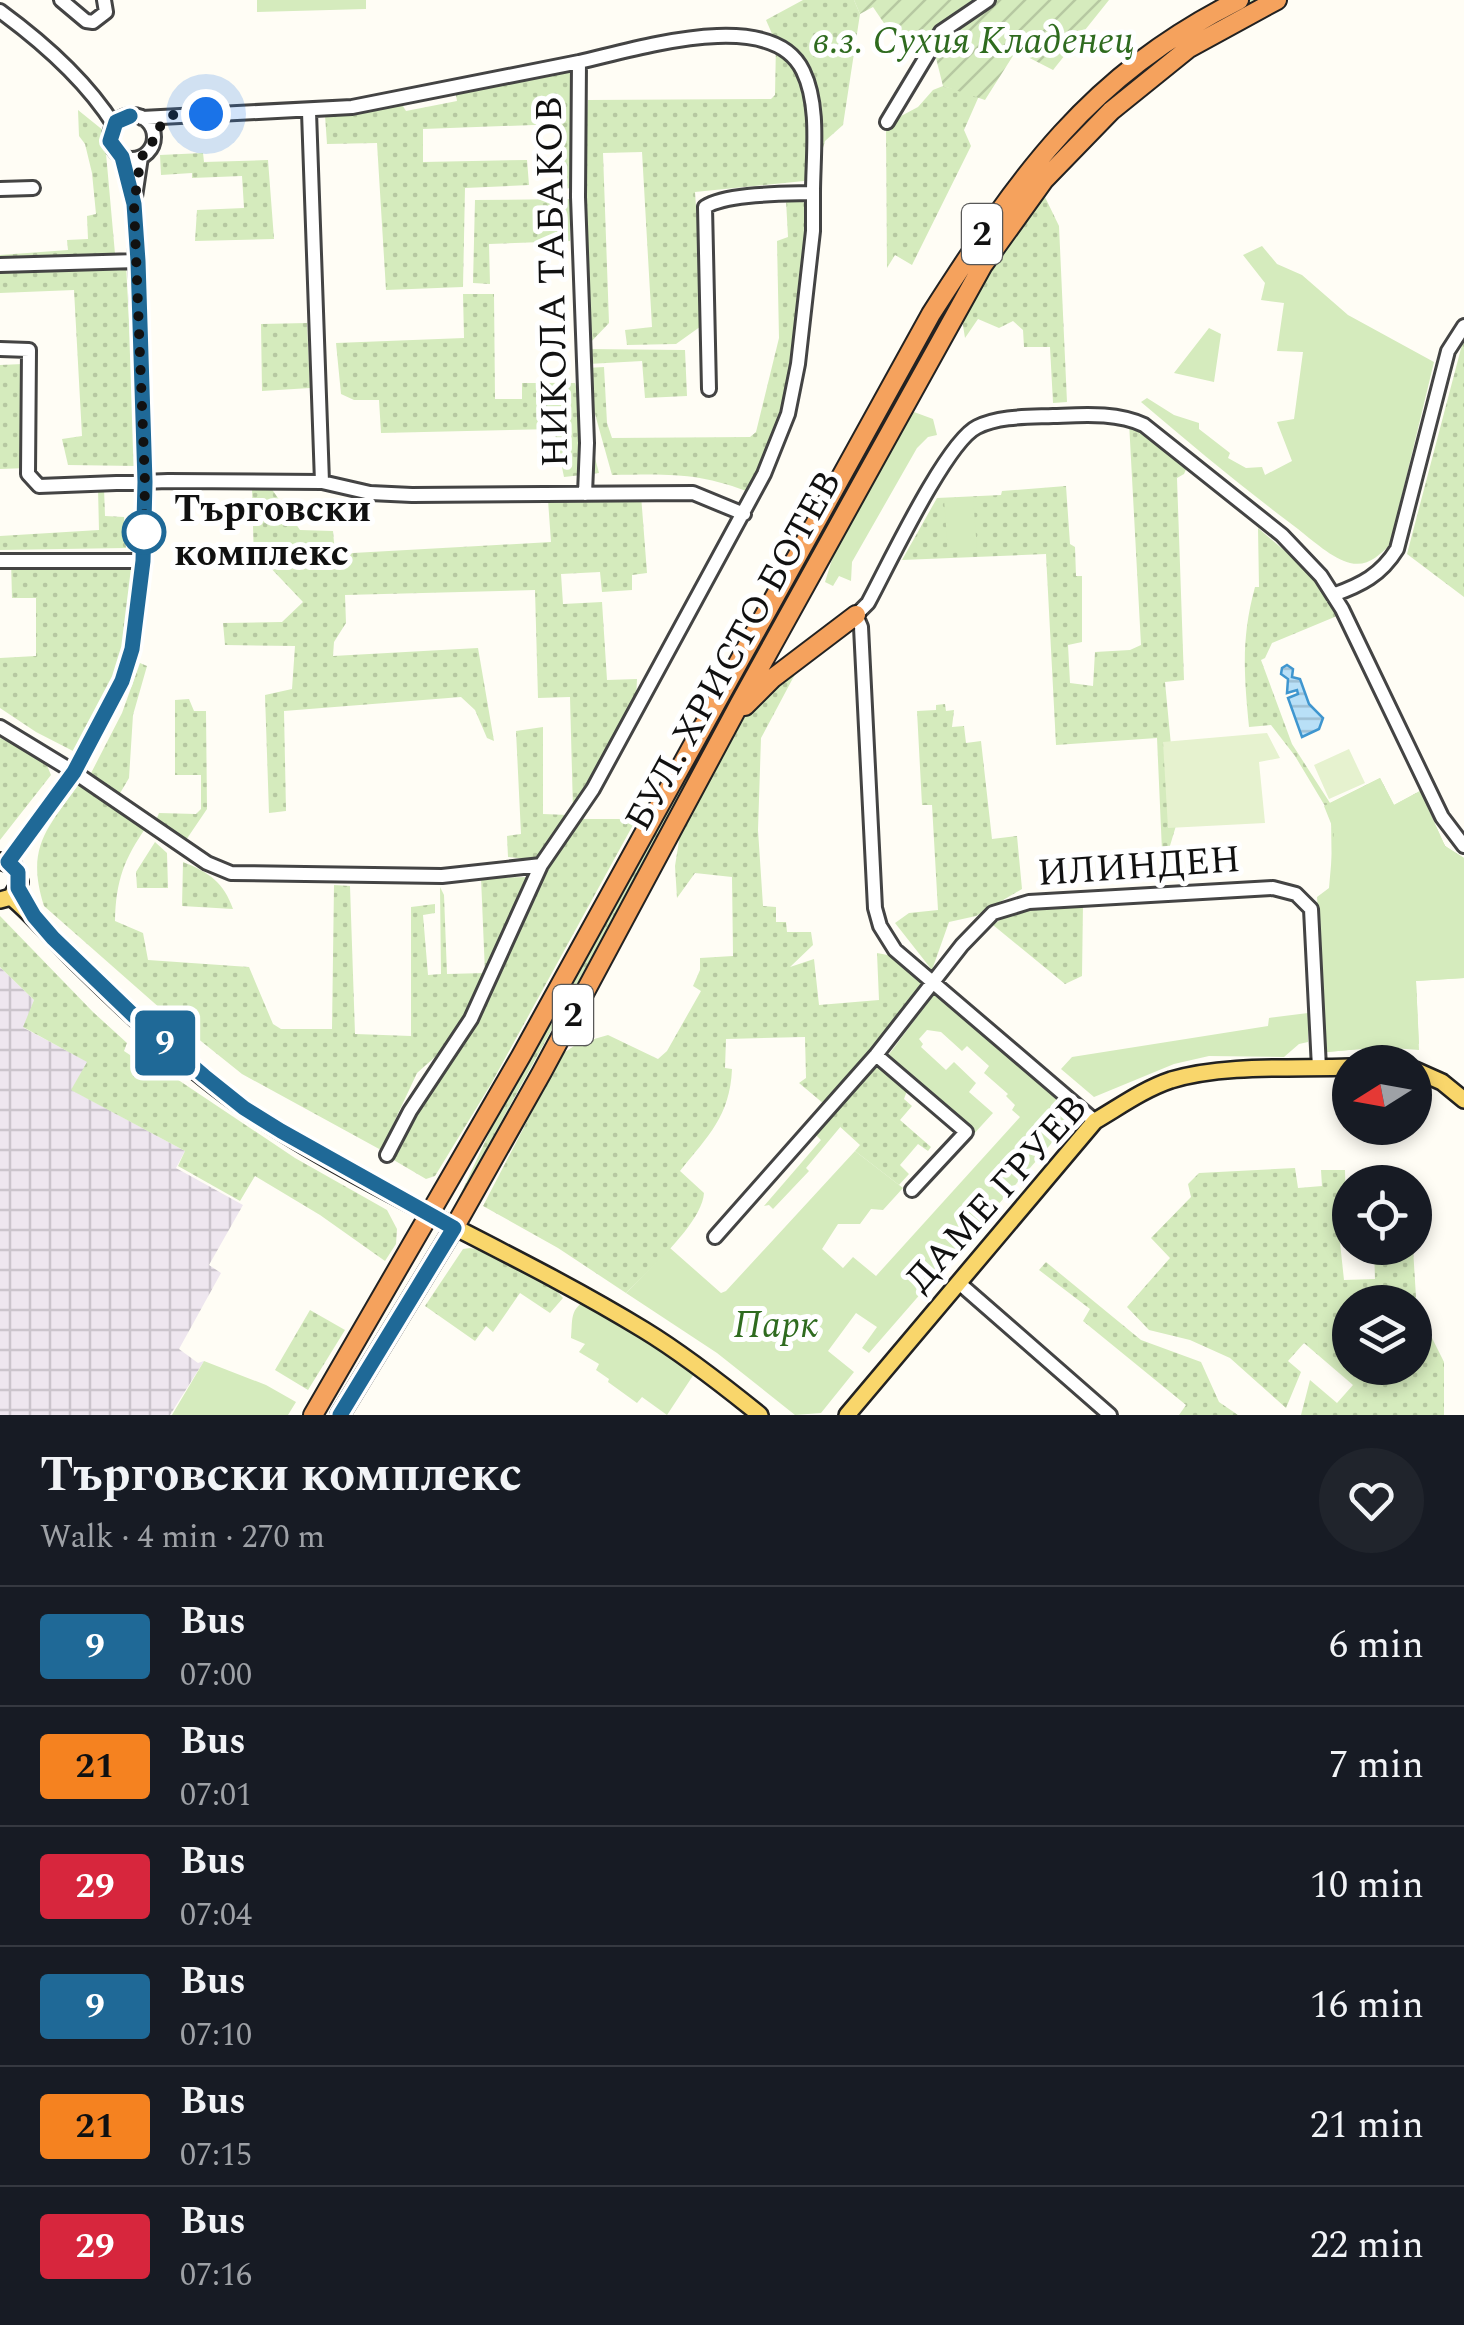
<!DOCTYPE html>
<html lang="en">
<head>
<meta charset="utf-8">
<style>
  body { margin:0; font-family:Spectral,serif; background:#20242c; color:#f1f3f6; height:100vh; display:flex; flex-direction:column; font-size:38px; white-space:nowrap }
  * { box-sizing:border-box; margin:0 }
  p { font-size:32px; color:#9ea1a6 }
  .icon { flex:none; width:55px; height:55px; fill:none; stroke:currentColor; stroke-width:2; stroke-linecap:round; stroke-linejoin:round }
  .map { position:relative; height:1415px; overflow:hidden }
  .side { display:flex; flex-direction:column; background:#171b24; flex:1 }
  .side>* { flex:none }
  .badge { padding:0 20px; border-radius:8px; font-size:35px; line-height:65px }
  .needle { width:65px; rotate:259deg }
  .buttons { position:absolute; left:1332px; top:1045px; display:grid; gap:20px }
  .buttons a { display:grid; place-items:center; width:100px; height:100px; border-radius:50%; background:#171b24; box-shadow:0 5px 15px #0003; font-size:50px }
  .you { position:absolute; width:50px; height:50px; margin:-25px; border:8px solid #fff; border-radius:50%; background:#1a73e8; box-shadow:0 0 0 15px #1a73e833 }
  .map>.badge { position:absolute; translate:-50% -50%; box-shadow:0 0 0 5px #fff }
  .round { display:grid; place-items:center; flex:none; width:105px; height:105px; border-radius:52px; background:#20242c }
  .overview { display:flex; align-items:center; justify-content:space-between; height:170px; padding:0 40px }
  h1 { font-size:48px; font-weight:700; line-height:75px }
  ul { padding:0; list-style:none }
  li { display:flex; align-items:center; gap:30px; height:120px; padding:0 40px; border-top:2px solid #363941 }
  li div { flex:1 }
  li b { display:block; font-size:38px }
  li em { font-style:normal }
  li .badge { min-width:110px; font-weight:700; text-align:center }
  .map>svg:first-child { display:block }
  .industrial { fill:url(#industrial-grid) }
  .grass { fill:url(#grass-dots); fill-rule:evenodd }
  .park { fill:#d5ebbd }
  .garden { fill:url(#garden-furrows) }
  .pitch { fill:#e6f2cf }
  .water { fill:url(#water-rules); stroke:#3f96cf; stroke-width:2.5 }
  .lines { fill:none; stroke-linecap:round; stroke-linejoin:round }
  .minor-casing { stroke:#444; stroke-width:18 }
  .major-casing { stroke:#222; stroke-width:20 }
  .highway-casing { stroke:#222; stroke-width:22 }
  .minor { stroke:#fff; stroke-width:12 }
  .major { stroke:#f9d66b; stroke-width:15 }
  .highway { stroke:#f5a25d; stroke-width:18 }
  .line-casing { stroke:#fff; stroke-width:22 }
  .line { stroke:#1f6997; stroke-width:15 }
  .walk { stroke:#111; stroke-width:10; stroke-dasharray:0 18 }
  .stop-dot { fill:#fff; stroke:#1f6997; stroke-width:5 }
  .labels { text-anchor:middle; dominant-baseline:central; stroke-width:10; stroke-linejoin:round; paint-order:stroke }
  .shield { fill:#fff; stroke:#585858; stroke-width:2.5 }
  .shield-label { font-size:35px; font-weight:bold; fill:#111 }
  .park-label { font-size:38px; font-style:italic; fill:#2f6b1f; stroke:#fff }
  .street-label { font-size:38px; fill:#111; stroke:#fff }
  .stop-label { font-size:38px; font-weight:bold; fill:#111; stroke:#fff; text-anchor:start }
</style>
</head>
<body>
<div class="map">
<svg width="1464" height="1415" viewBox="0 0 1464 1415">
  <defs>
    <pattern id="industrial-grid" width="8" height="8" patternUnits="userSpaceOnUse" patternTransform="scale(2.5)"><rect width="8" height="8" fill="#eee6ef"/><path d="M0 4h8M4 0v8" fill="none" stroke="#cbc4cc"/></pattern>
    <pattern id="grass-dots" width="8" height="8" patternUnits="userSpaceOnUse" patternTransform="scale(2.5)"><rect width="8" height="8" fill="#d5ebbd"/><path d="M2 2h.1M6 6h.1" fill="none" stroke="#b6c8a1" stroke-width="1.8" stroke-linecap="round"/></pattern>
    <pattern id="garden-furrows" width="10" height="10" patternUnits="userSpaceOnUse" patternTransform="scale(2.5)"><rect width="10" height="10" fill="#d5ebbd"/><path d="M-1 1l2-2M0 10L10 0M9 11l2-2" fill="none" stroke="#b6c8a1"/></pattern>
    <pattern id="water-rules" width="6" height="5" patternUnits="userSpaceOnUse" patternTransform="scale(2.5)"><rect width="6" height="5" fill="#b9e0f7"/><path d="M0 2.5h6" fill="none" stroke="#9ebfd3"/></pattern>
  </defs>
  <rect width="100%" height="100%" fill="#fffdf5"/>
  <path class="industrial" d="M 0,967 L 34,1000 L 24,1028 L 88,1062 L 72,1090 L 185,1151 L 176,1168 L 243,1205 L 209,1265 L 221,1273 L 179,1349 L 198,1363 L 204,1361 L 170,1415 L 0,1415 Z"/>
  <path class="grass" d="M 803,0 L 854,0 L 860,14 L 843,125 L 825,141 L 820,159 L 804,181 L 695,192 L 704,324 L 676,344 L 627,345 L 625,330 L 652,327 L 642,152 L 603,153 L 609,323 L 590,343 L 582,185 L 588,100 L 771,99 L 775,95 L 776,43 L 766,20 Z
    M 1249,0 L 1266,0 L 1174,51 L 1118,95 L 960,290 L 778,616 L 814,539 L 890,395 L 1014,199 L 1089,113 L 1170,45 Z
    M 563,68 L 574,75 L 572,188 L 561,189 L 559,124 L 423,129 L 423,162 L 527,160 L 529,185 L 465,188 L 463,287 L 386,290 L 377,143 L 327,144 L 325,115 L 401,103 L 406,111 L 457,101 L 455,90 Z
    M 943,86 L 979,96 L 964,130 L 971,146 L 912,265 L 895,255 L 887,268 L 886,124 L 918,107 L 933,90 Z
    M 78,110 L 104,131 L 116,265 L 126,265 L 137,466 L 68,465 L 62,439 L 82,436 L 74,290 L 0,293 L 0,273 L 6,272 L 0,271 L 0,255 L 68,250 L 67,240 L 88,239 L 87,216 L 96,214 L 92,173 L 85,144 L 79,136 Z
    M 203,153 L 204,162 L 268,160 L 274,239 L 195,241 L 197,210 L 244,208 L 242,176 L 192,178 L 192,173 L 161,175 L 160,155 Z
    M 1044,195 L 1059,226 L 1067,402 L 1053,403 L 1050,347 L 1024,347 L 1023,330 L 1013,321 L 999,328 L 978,319 L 965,338 L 961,313 L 1036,198 Z
    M 570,199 L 570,241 L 489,244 L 490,284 L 473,283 L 475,200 Z
    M 786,200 L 809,203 L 800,329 L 779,420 L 754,494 C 700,472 668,474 612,475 L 593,407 L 586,368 L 604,367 L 607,423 L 612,438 L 750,437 L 756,432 L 779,338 L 777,241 L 788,237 Z
    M 463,294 L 494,294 L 495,399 L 522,399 L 522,383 L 575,383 L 599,473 L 564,477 L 554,429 L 381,433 L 379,400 L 354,400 L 341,394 L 336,343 L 464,338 Z
    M 307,323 L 310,388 L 262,391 L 261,324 Z
    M 1464,337 L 1464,597 L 1407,554 Z
    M 587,349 L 685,350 L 687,396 L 645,398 L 642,361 L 588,364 Z
    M 23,364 L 27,468 L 0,469 L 0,365 Z
    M 1129,422 L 1187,467 L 1184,474 L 1177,478 L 1184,680 L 1165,682 L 1178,819 L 1169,849 L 1162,851 L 1157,738 L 1056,745 L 1046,554 L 902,560 L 937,498 L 1001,495 L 1002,491 L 1066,486 L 1070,544 L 1075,547 L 1076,576 L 1082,576 L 1082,642 L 1068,645 L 1070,683 L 1093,686 L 1095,652 L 1130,650 L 1141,645 Z
    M 98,488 L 104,488 L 105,516 L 124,517 L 126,548 L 0,550 L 0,536 L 99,530 Z
    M 252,488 L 271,488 L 300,530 L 333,531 L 335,554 L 551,542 L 548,500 L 641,495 L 647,573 L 632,575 L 632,590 L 602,592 L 600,572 L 561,574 L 563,604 L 602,602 L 607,680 L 637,679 L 636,700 L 573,810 L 570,697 L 538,698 L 535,590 L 345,595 L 346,623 L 334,642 L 333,656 L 478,648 L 494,741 L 487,738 L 475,710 L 461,697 L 284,711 L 286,811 L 269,813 L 265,695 L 292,689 L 295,646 L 225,645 L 223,623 L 282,622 L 303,602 L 265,562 L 254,563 Z
    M 1258,528 C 1289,555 1320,578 1337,616 L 1272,643 L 1265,658 L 1261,660 L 1292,744 L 1330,803 L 1380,778 L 1394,805 L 1420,791 L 1445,846 L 1464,858 L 1464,978 L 1416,981 L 1419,1044 L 1327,1052 L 1317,903 L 1332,889 L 1331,816 L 1295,756 L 1271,725 L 1249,727 C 1244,675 1241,638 1255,587 L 1259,587 Z
    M 134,559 L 120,668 L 73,751 L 36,732 L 0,708 L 0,658 L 36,656 L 36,598 L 12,598 L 11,560 Z
    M 140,663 L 147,666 L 133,715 L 129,778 L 116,800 L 88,779 L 122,713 Z
    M 801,663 L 761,738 L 758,830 L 763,906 L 776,907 L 776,922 L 786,922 L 787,932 L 811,932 L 813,945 L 790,967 L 814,959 L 819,1005 L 879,1000 L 877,953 L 893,956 L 927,983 L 824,1104 L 799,1083 L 806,1078 L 805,1037 L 726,1039 L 725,1068 L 732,1069 C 730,1116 708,1136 680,1171 L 704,1193 C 702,1224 648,1270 626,1293 L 558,1248 L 483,1206 L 562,1054 L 577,1044 L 608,1035 L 658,1059 L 667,1051 L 701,991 L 693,986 L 700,970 L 700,958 L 733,956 L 732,877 L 695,873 L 677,898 L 675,866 L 681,828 L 736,728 L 761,694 Z
    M 734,685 L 737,686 L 731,703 L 456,1204 L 512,1084 Z
    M 189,699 L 194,711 L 206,711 L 207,809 L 186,840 L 157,818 L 159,813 L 196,814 L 201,809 L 201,775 L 175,775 L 175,700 Z
    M 945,704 L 946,711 L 954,710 L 952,727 L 964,726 L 966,743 L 981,741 L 992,839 L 1017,836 L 1022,889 L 976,916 L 949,922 L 932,970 L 895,923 L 909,913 L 938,910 L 932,805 L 922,805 L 917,711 L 936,710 L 936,705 Z
    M 543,727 L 543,814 L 568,815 L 536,860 L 508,857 L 507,836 L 521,834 L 516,731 Z
    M 0,738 L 8,742 L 16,741 L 46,763 L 51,775 L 0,840 Z
    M 81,781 L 147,826 C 124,859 116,880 115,921 L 143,933 L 148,960 L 249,967 L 273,1024 L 281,1029 L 332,1029 L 334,885 L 350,886 L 355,1034 L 411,1036 L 411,907 L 435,904 L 435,913 L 423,915 L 428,975 L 441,974 L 440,887 L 444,895 L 447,974 L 485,973 L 481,878 L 529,877 L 469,1012 L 444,1049 L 417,1073 L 381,1150 L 242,1074 L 161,1009 L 44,906 C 25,846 48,828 81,781 Z
    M 633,812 L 639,814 L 491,1084 L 435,1176 L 426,1179 L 392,1159 L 416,1108 L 468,1035 L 544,871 L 583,819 L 621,819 Z
    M 155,842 L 167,853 L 168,888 L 137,888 L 136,872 Z
    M 183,862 C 209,872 224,883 233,909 L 182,906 Z
    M 1083,903 L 1082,976 L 1065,984 L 993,925 L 1013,911 Z
    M 0,916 L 93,1012 L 127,1043 L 124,1051 L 136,1059 L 141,1055 L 295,1158 L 387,1210 L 397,1229 L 396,1244 L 385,1261 L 320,1215 L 255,1176 L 240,1201 L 178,1166 L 185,1151 L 71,1090 L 87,1062 L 23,1027 L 34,1000 L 0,967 Z
    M 872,1061 L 908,1088 L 904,1099 L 912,1106 L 900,1120 L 931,1147 L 928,1151 L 918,1144 L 900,1165 L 909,1174 L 899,1185 L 855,1151 L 860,1145 L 826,1114 Z
    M 1295,1168 L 1298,1188 L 1322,1186 L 1321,1170 L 1345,1170 L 1346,1213 L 1338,1224 L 1344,1280 L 1375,1279 L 1374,1248 L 1413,1248 L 1418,1330 L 1429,1332 L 1444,1362 L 1444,1415 L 1301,1415 L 1310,1380 L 1337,1403 L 1353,1385 L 1304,1343 L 1288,1361 L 1301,1372 L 1286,1408 L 1230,1358 L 1190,1340 L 1149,1330 L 1127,1307 L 1170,1258 L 1151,1238 L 1191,1197 L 1188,1184 L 1199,1173 ZM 1415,1302 L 1415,1368 L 1350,1368 L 1350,1302 Z
    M 470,1248 L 484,1251 L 556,1290 L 563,1298 L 550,1313 L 520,1293 L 493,1332 L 486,1326 L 475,1341 L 425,1306 L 463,1249 Z
    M 1046,1262 L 1141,1340 L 1201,1362 L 1219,1402 L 1238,1415 L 1179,1415 L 1186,1405 L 1083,1321 L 1090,1309 L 1039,1270 Z
    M 310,1310 L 345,1330 L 308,1390 L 275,1370 Z"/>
  <path class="park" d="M 257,0 L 366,0 L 366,9 L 257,12 Z
    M 1262,246 L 1277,264 L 1302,275 L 1348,315 L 1434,362 L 1390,545 C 1378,556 1368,567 1350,563 C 1333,559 1312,540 1298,529 C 1244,489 1193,446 1141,402 L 1147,398 L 1174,415 L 1199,423 L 1199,429 L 1230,453 L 1228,458 L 1246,468 L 1262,467 L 1265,475 L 1292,461 L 1277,422 L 1294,419 L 1303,352 L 1277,351 L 1284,303 L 1261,300 L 1265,283 L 1243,255 Z
    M 1209,328 L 1221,334 L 1214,382 L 1174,373 Z
    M 914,412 L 933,419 L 937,435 L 928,437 L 917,448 L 852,562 L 851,581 L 839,576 L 833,586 L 825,582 L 839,537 L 904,421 Z
    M 973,497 L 977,550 L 948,552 L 944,499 Z
    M 1380,778 L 1394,805 L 1420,791 L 1445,846 L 1464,858 L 1464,978 L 1416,981 L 1419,1050 L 1380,1047 L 1327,1052 L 1317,897 L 1329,888 L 1334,831 L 1324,806 Z
    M 934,994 L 1077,1114 L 869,1353 L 862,1348 L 877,1327 L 856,1313 L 828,1351 L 854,1372 L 821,1413 L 795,1415 L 717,1353 L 626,1293 L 670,1248 L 721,1293 L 726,1291 L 855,1151 L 903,1188 L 883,1210 L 871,1209 L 860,1224 L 838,1224 L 822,1249 L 843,1268 L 853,1257 L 876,1276 L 1020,1117 L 1012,1110 L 1015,1105 L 1006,1096 L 1008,1094 L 984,1073 L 989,1066 L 967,1046 L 962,1051 L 941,1032 L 927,1030 L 919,1039 L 923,1044 L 921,1047 L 946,1070 L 954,1062 L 976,1083 L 969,1092 L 993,1113 L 971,1137 L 884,1061 Z
    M 1308,1013 L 1308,1042 L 1299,1044 L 1284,1057 L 1209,1056 L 1174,1064 L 1094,1097 L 1061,1069 L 1072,1057 L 1268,1026 L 1269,1018 Z
    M 826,1114 L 842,1125 L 806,1168 L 809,1171 L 773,1209 L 769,1205 L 764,1206 L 821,1140 L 811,1130 Z
    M 588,1299 L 696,1371 L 667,1415 L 642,1397 L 637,1403 L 608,1382 L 609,1379 L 596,1370 L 599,1364 L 579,1352 L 585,1344 L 571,1338 C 573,1319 569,1309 588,1299 Z
    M 204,1361 L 266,1385 L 296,1402 L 288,1415 L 172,1415 Z"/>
  <path class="garden" d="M 854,0 L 1109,0 L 1053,70 L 1016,51 L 985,100 L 943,86 L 933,46 L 926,41 L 905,54 L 873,7 L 860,14 Z"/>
  <path class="pitch" d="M 1267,733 L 1280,758 L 1259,762 L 1265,823 L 1168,828 L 1163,742 Z
    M 1349,749 L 1365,783 L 1329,799 L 1314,765 Z"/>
  <path class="water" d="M 1287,665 L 1293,669 L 1292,677 L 1300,679 L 1309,704 L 1323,718 L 1319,729 L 1302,737 L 1288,698 L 1298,694 L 1297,690 L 1287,693 L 1288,679 L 1281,674 L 1282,668 Z"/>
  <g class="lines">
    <g class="minor-casing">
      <path id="minor" d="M 61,0 L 86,21 L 93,22 L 106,12 L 104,0
        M 0,11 C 41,41 87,82 114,125
        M 579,62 C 634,50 772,5 803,71 C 820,106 813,155 813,193
        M 309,112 L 322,482 L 370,493 L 412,495 L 693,493 L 744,514
        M110 137a22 22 0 1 1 44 0a22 22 0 1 1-44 0Z
        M 142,118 L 352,107 L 579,62 L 578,197 L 587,443 L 585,494
        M 887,122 L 941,32 L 988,0
        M 0,189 L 33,188
        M 135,197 L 141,157
        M 0,265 L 137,261
        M 0,349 L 29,350 L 28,474 L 39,486 L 168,481 L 322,482
        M 0,561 L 143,561
        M 1333,595 C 1361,585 1381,575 1397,549 L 1448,351 L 1464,326
        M 0,727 L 74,772 L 207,863 L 231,873 L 442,876 L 541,865
        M 8,862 L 74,772 L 121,681 L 132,649 L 143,561 L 145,482 L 134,205 L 122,157
        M 876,1055 L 966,1132 L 912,1190
        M 1095,1121 L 895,950 L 880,926 L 875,908 L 861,627 L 856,615 L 868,603 C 887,568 946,442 977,427 C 999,416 1028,417 1053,416 C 1083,415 1116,412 1144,425 L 1282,535 L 1321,576 L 1342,609 L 1442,817 L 1464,846
        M 387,1155 L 410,1111 L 471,1019 L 541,865 L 593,789 L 764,474 L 788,414 L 798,364 L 813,231 L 813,193 C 785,194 727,193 705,207 L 709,389
        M 715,1237 L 876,1055 L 962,945 L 993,913 L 1029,902 L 1273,888 L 1296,894 L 1311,909 L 1319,1068
        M 959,1283 L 1110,1415"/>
    </g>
    <g class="major-casing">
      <path id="major" d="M 0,861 L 14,866 L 20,882 L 11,897 L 0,900
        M 11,897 C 35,917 53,940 75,961 C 127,1012 187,1069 247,1110 C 373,1194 515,1251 644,1330 C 685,1355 723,1385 760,1415
        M 1415,1070 L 1442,1082 L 1464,1100
        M 847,1415 L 1095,1121 C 1119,1107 1144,1089 1171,1080 C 1224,1064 1295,1069 1350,1067"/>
    </g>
    <g class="highway-casing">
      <path id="highway" d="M 745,706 L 773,678 L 856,615
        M 313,1415 L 521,1056 L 931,314 C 1020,175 1088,76 1239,0
        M 340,1415 L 454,1228 L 542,1072 L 740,703 L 983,265 L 1044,180 L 1111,111 L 1189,48 L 1277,0"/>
    </g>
    <use href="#minor" class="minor"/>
    <use href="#major" class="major"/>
    <use href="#highway" class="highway"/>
  </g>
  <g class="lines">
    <g class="line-casing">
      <path id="line" d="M 130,116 L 116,122 L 110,141 L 122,157 L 134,204 L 138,261 L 145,482 L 143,561 L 132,649 L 122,681 L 74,772 L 8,862 L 18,872 L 18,888 L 34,916 L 53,938 L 134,1016 L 204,1076 L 244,1108 L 281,1131 L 454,1228 L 340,1415"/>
    </g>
    <use href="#line" class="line"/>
    <path class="walk" d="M 144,532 L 145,482 L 134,204 L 141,157 L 152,147 L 153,134 L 171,115 L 206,114"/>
  </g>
  <circle class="stop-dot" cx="144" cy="532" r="20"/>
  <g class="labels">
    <g class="shield">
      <rect x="962" y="204" width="40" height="60" rx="8"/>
      <rect x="553" y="985" width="40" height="60" rx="8"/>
    </g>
    <g class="shield-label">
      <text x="982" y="234">2</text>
      <text x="573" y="1015">2</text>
    </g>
    <g class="park-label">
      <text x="973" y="42">в.з. Сухия Кладенец</text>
      <text x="776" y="1326">Парк</text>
    </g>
    <g class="street-label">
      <text transform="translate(553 282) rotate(-91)">НИКОЛА ТАБАКОВ</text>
      <text transform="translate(734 651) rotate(-61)">БУЛ. ХРИСТО БОТЕВ</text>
      <text transform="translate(1139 867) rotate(-4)">ИЛИНДЕН</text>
      <text transform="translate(997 1194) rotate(-48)">ДАМЕ ГРУЕВ</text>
    </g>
    <g class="stop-label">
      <text x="174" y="510">Търговски<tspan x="174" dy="44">комплекс</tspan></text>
    </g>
  </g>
</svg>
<div class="buttons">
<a><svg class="needle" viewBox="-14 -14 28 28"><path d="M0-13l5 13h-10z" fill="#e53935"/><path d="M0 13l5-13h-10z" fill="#9ea1a6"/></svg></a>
<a><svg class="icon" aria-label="locate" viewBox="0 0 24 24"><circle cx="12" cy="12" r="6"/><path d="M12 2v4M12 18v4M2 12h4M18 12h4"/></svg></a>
<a><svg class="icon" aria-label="layers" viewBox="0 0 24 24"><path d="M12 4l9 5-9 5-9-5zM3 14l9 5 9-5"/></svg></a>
</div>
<div class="you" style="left:206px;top:114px"></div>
<b class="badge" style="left:165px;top:1043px;background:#1f6997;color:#fff">9</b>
</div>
<section class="side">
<div class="overview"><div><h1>Търговски комплекс</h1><p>Walk · 4 min · 270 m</p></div><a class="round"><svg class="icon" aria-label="heart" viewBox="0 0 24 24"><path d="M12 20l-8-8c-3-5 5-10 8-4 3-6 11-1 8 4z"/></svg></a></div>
<ul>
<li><span class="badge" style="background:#1f6997;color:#fff">9</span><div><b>Bus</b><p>07:00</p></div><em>6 min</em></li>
<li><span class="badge" style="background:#f58220;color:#111">21</span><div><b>Bus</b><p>07:01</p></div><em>7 min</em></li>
<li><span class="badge" style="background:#d7263d;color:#fff">29</span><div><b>Bus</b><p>07:04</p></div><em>10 min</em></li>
<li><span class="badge" style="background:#1f6997;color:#fff">9</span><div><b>Bus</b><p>07:10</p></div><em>16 min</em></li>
<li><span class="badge" style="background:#f58220;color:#111">21</span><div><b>Bus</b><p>07:15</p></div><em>21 min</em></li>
<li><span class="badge" style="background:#d7263d;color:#fff">29</span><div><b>Bus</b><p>07:16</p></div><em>22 min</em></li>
</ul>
</section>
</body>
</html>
